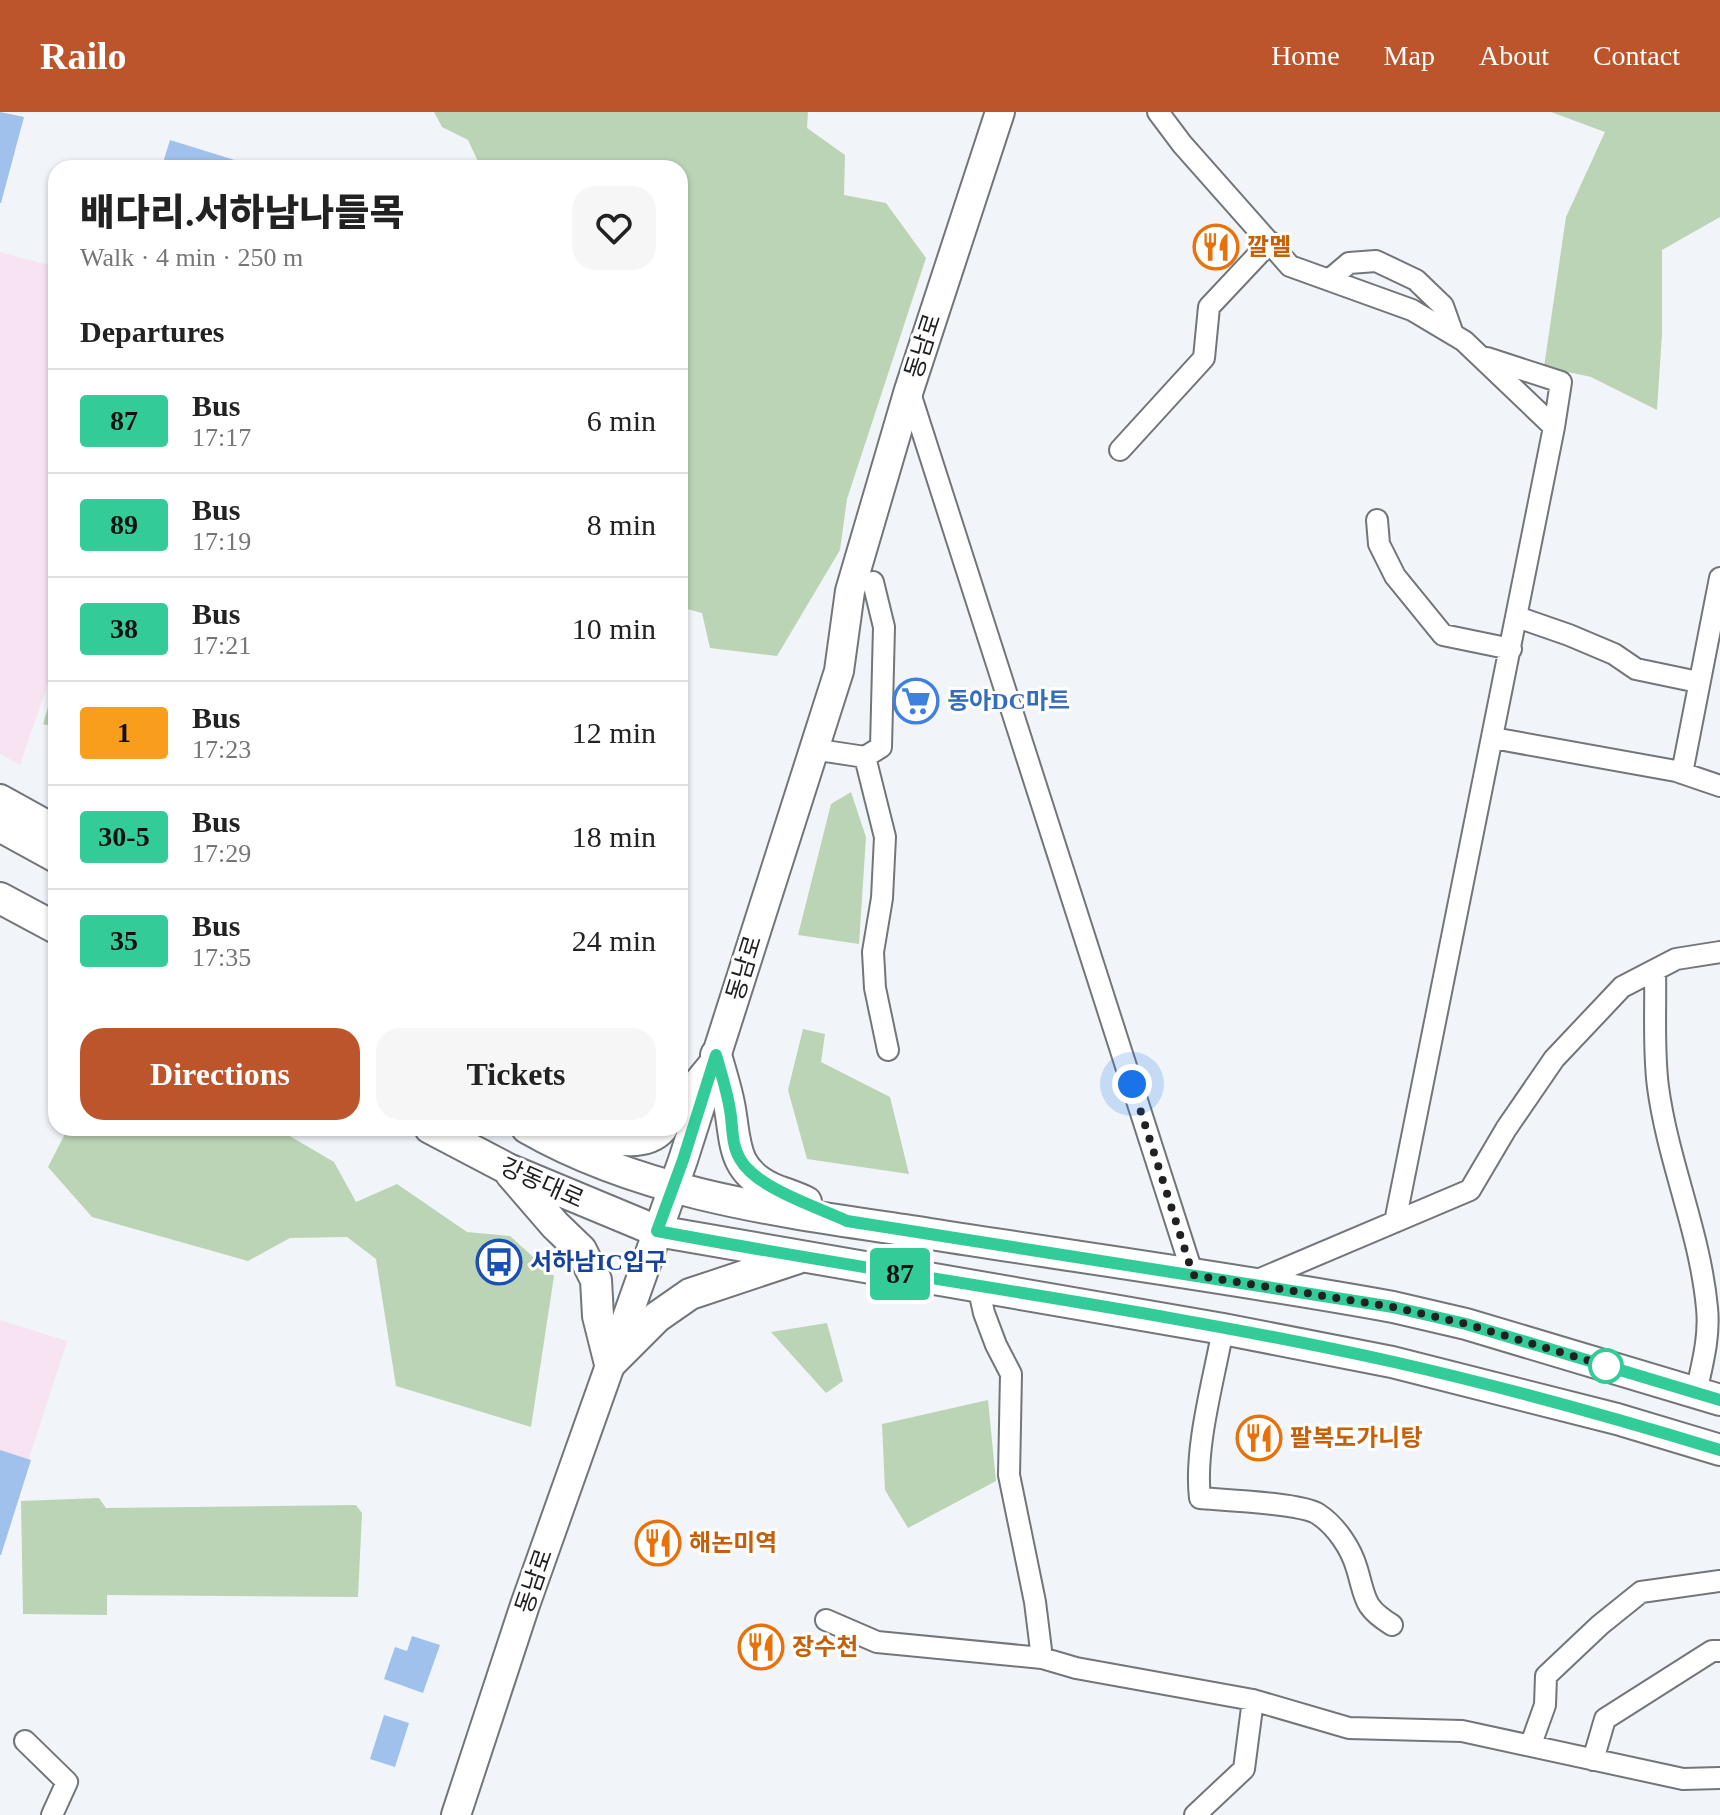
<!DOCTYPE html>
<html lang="en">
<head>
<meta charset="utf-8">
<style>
  body { margin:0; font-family:"Times New Roman","Noto Sans KR",serif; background:#f6f6f6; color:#222; height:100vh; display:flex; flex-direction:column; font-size:30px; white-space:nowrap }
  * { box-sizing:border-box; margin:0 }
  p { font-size:26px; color:#767676 }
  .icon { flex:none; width:44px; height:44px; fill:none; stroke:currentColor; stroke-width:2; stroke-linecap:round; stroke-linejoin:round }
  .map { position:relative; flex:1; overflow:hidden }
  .panel { position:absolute; left:48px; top:48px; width:640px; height:976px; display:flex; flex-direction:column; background:#fff; border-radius:24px; box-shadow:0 2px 6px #0004 }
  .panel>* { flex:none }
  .badge { padding:0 16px; border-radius:6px; font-size:28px; line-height:52px }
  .you { position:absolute; width:40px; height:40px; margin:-20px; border:6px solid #fff; border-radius:50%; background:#1a73e8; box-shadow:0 0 0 12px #1a73e833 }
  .map>.badge { position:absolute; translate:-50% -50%; box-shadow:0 0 0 4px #fff }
  h2 { padding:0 32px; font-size:30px; line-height:72px }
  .round { display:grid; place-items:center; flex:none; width:84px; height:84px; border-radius:24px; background:#f6f6f6 }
  .summary { display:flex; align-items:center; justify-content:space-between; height:136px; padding:0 32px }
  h1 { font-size:38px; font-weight:800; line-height:60px }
  .action { display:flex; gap:16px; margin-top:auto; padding:16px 32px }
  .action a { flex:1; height:92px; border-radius:24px; background:#bc552b; color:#fff; font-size:32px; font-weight:800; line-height:92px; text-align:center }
  .action a+a { background:#f6f6f6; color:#222 }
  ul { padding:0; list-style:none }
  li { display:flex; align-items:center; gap:24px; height:104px; padding:0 32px; border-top:2px solid #e0e0e0 }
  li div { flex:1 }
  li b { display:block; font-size:30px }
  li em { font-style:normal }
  li .badge { min-width:88px; font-weight:700; text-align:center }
  header { display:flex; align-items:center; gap:48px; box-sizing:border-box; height:112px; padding:0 40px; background:#bc552b; color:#fff }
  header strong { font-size:38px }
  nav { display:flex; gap:44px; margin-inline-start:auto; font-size:28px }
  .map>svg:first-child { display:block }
  .education { fill:#f8e3f2 }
  .green { fill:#bbd4b5 }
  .building { fill:#9fc1eb }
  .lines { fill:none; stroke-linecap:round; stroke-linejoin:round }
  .minor-casing { stroke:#727579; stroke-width:24 }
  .secondary-casing { stroke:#727579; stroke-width:32 }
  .primary-casing { stroke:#727579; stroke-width:34 }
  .minor { stroke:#fff; stroke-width:20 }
  .secondary { stroke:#fff; stroke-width:28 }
  .primary { stroke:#fff; stroke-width:30 }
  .line-casing { stroke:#fff; stroke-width:18 }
  .line { stroke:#3c9; stroke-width:12 }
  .walk { stroke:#202122; stroke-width:8; stroke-dasharray:0 14.4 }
  .stop-dot { fill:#fff; stroke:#3c9; stroke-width:4 }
  .labels { text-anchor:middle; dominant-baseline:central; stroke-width:6; stroke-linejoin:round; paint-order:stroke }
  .food-label { font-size:24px; font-weight:bold; fill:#c56008; stroke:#fff; text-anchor:start }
  .street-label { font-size:24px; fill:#202122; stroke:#fff }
  .shop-label { font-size:24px; font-weight:bold; fill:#366cbe; stroke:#fff; text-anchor:start }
  .transit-label { font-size:24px; font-weight:bold; fill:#164399; stroke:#fff; text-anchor:start }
</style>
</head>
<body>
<header>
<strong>Railo</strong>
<nav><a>Home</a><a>Map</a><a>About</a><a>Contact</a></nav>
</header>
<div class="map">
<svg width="1720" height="1703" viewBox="0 0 1720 1703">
  <rect width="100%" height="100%" fill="#f1f5f9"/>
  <path class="education" d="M 0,140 L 56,155 L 56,548 L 20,653 L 0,642 Z
    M 0,1208 L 67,1229 L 0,1437 Z"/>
  <path class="green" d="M 434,0 L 808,0 L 807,16 L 845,43 L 844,83 L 886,91 L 926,146 L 847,387 L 840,438 L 777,544 L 710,536 L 702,501 L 680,495 L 680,56 L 481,56 L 468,28 L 442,15 Z
    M 1551,0 L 1720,0 L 1720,105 L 1662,138 L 1662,222 L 1657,298 L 1591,265 L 1544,255 L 1566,105 L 1605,20 Z
    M 56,569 L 56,615 L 43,612 Z
    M 851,680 L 866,725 L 859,832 L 798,823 L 831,692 Z
    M 803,917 L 825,922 L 821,950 L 890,985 L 909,1062 L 807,1047 L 788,978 Z
    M 68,1016 L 276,1016 L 334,1050 L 356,1090 L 397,1072 L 467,1120 L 510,1124 L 554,1164 L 531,1315 L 396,1274 L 376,1147 L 347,1125 L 290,1126 L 248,1149 L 92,1105 L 48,1055 Z
    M 827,1211 L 843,1269 L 826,1281 L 771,1220 Z
    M 988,1288 L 996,1369 L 908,1416 L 885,1378 L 882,1312 Z
    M 99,1386 L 106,1396 L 356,1393 L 362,1401 L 358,1485 L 107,1483 L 107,1503 L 23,1502 L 21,1389 Z"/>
  <path class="building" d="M 0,0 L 24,5 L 1,91 L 0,91 Z
    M 170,28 L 241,50 L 239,56 L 170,56 L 162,54 Z
    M 0,1338 L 31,1348 L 1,1443 L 0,1443 Z
    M 412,1524 L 440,1533 L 423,1581 L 384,1567 L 395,1535 L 407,1539 Z
    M 384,1603 L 409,1611 L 395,1655 L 370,1647 Z"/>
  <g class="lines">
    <g class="minor-casing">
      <path id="minor" d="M 1158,0 L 1182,32 L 1290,154 L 1412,198 L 1464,229 L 1554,315 L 1395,1110
        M 1329,168 L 1349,151 L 1376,149 L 1416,168 L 1443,194 L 1453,222
        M 1487,246 L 1561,270 L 1554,315
        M 909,278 L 1193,1163
        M 1120,338 L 1204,246 L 1209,195 L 1270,130
        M 1377,408 L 1379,432 L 1395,464 L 1443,523 L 1511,537
        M 1517,505 L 1569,523 L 1614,542 L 1636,557 L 1698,570
        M 1493,626 L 1676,659 L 1720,674
        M 812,637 L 865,645 L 881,635 L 884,515 L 873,470
        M 865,645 L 885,725 L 882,786 L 873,840 L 875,876 L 888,938
        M 1682,661 L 1720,466
        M 1655,858 C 1656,896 1653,937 1658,975 C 1668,1050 1700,1120 1707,1196 C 1710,1225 1702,1253 1696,1281
        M 1253,1170 L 1470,1078 L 1506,1017 L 1554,947 L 1622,875 L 1676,847 L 1720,840
        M 978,1174 L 984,1201 L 996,1233 L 1011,1262 L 1009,1363 L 1035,1490 L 1042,1546
        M 1223,1217 C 1214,1267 1194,1336 1200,1386 C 1224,1388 1301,1391 1318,1402 C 1336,1414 1351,1436 1357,1457 C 1366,1487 1363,1495 1392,1513
        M 826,1508 L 877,1530 L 1042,1546 L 1076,1556 L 1253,1588 L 1349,1616 L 1462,1619 L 1683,1667 L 1720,1666
        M 25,1629 L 67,1670 L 52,1703
        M 1531,1632 L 1545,1593 L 1546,1564 L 1600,1513 L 1641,1480 L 1720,1469
        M 1593,1648 L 1605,1607 L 1712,1539 L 1720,1539
        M 1195,1703 L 1244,1657 L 1253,1588"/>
    </g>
    <g class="secondary-casing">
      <path id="secondary" d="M 456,1703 L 525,1493 L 683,1048 L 839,559 L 850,479 L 909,278 L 1000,0"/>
    </g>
    <g class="primary-casing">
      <path id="primary" d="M 0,688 L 56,719
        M 0,714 L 56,745
        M 0,786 L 56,816
        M 716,943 C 721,961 727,979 730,997 C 736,1032 733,1058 771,1076 C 782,1081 794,1084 806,1090
        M 680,994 L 712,955
        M 430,1016 L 508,1057 L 657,1119 L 1223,1217 L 1392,1250 L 1617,1307 L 1720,1338
        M 527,1016 C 649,1086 794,1101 930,1122 C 1084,1146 1239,1167 1393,1195 L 1466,1212 L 1720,1288
        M 572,1016 C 597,1024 643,1039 662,1016
        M 511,1062 L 555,1113 L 581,1138 L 596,1168 L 598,1204 L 610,1252
        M 610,1252 L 657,1205 L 690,1182 L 798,1146"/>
    </g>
    <use href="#minor" class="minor"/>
    <use href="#secondary" class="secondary"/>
    <use href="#primary" class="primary"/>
  </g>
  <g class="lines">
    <g class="line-casing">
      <path id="line" d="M 1720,1288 L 1466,1212 L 1393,1195 L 847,1109 C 817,1095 756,1076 740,1047 C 731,1032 733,1014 730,998 C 727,979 721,961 716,943 L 683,1048 L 657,1119 C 902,1165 1150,1196 1394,1250 C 1504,1275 1612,1305 1720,1338"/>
    </g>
    <use href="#line" class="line"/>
    <path class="walk" d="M 1132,972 L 1193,1163 L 1393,1195 L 1466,1212 L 1610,1255 L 1606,1254"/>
  </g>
  <defs>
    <g id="restaurant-ring" transform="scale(2.3)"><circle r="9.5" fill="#fff" stroke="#e8710a" stroke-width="1.5"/><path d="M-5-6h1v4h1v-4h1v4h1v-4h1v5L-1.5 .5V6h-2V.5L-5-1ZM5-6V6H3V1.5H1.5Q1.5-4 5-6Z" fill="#e8710a"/></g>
    <g id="supermarket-ring" transform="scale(2.3)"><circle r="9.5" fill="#fff" stroke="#3f7fe0" stroke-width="1.5"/><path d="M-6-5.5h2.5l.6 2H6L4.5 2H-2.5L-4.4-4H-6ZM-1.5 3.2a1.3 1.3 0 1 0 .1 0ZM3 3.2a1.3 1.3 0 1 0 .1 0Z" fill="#3f7fe0"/></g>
    <g id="bus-ring" transform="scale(2.3)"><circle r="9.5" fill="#fff" stroke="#1a4fb4" stroke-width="1.5"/><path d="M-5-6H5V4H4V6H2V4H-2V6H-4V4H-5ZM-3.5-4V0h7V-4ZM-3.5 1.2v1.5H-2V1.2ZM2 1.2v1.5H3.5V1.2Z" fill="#1a4fb4"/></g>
  </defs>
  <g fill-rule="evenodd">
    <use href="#restaurant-ring" x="1216" y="135"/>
    <use href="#supermarket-ring" x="916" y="589"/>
    <use href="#bus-ring" x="499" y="1150"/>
    <use href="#restaurant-ring" x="1259" y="1326"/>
    <use href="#restaurant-ring" x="658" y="1431"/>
    <use href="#restaurant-ring" x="761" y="1535"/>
  </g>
  <circle class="stop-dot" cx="1606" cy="1254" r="16"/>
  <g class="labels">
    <g class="food-label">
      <text x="1247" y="135">깔멜</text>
      <text x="1290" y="1326">팔복도가니탕</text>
      <text x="689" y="1431">해논미역</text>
      <text x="792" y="1535">장수천</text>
    </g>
    <g class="street-label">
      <text transform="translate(923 234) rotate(-72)">동남로</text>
      <text transform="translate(744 856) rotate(-73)">동남로</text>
      <text transform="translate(542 1071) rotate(24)">강동대로</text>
      <text transform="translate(534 1469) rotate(-71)">동남로</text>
    </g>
    <g class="shop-label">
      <text x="947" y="589">동아DC마트</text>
    </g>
    <g class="transit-label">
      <text x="530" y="1150">서하남IC입구</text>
    </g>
  </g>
</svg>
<div class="you" style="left:1132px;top:972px"></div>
<b class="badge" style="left:900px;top:1162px;background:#3c9;color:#111">87</b>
<section class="panel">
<div class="summary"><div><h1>배다리.서하남나들목</h1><p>Walk · 4 min · 250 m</p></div><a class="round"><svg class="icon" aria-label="heart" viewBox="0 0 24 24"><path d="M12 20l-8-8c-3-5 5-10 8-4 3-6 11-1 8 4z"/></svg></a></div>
<h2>Departures</h2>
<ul>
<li><span class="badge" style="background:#3c9;color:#111">87</span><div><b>Bus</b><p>17:17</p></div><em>6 min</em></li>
<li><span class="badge" style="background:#3c9;color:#111">89</span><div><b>Bus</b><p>17:19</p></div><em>8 min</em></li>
<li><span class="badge" style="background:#3c9;color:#111">38</span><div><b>Bus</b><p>17:21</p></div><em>10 min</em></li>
<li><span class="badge" style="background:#f99d1c;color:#111">1</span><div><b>Bus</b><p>17:23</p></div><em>12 min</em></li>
<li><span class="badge" style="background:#3c9;color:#111">30-5</span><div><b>Bus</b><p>17:29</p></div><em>18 min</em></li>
<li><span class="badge" style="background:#3c9;color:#111">35</span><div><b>Bus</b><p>17:35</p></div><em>24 min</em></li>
</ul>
<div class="action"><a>Directions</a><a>Tickets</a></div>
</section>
</div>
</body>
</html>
